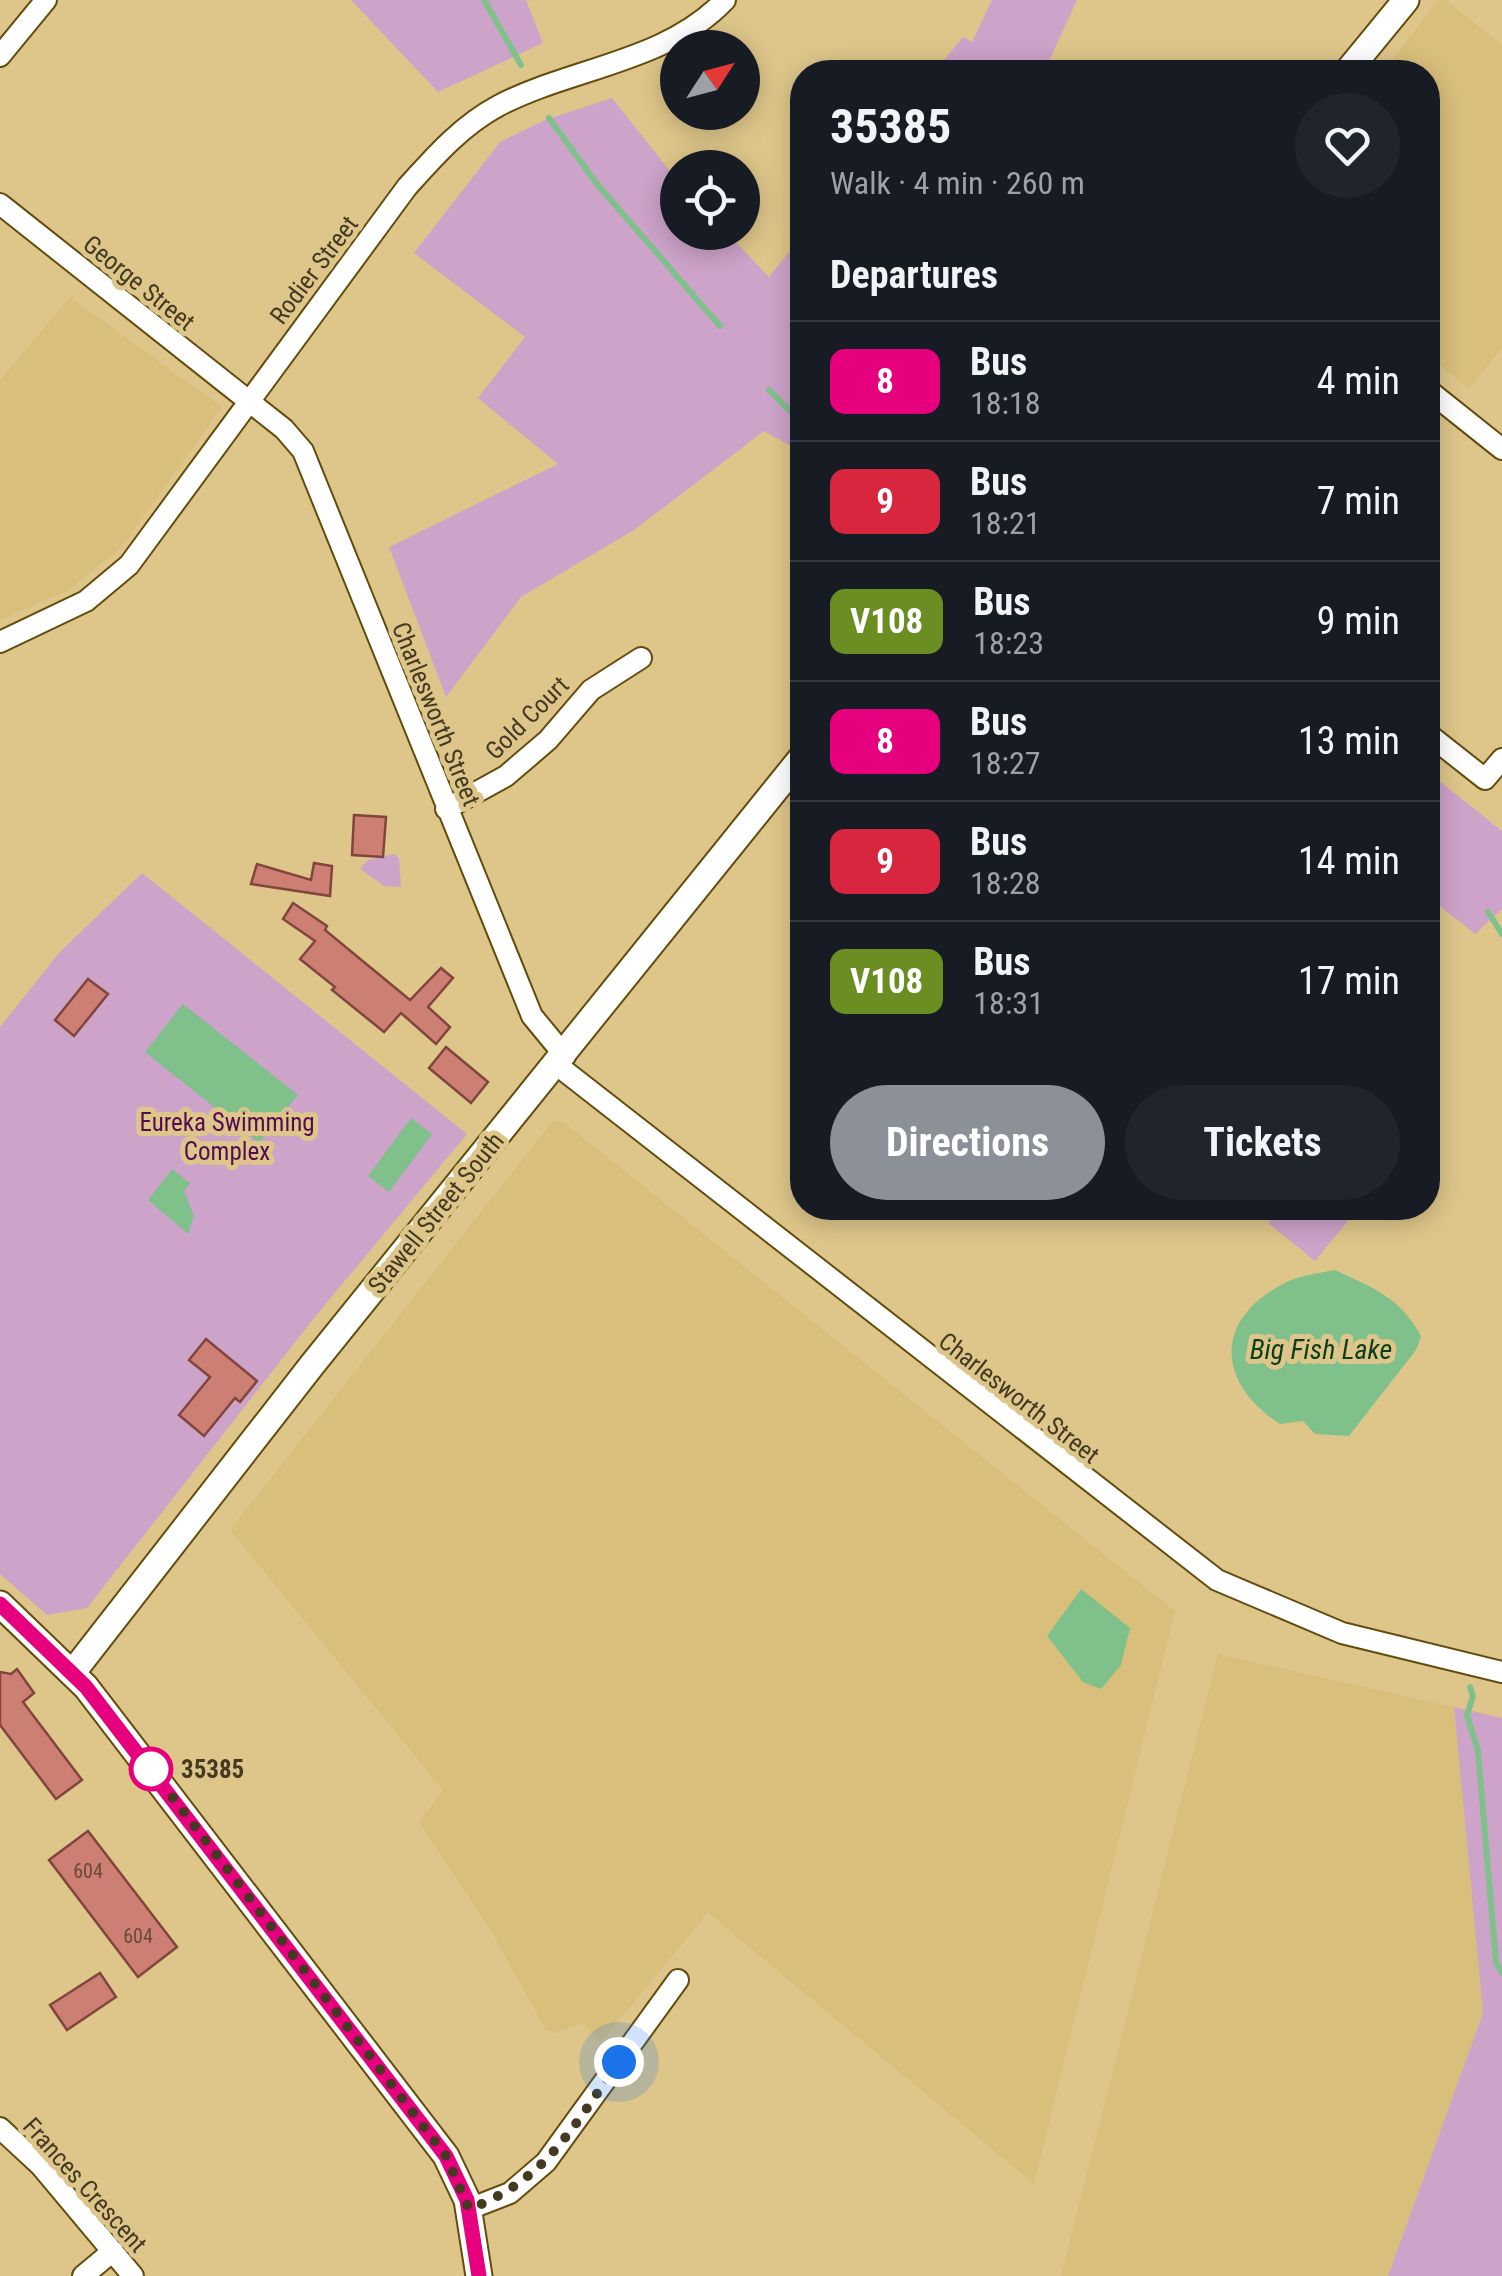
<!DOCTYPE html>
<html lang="en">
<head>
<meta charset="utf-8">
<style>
  body { margin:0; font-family:"Roboto Condensed",sans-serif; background:#20242c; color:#f1f3f6; height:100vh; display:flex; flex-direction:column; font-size:38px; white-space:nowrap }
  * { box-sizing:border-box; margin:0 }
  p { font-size:32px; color:#9ea1a6 }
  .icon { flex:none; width:55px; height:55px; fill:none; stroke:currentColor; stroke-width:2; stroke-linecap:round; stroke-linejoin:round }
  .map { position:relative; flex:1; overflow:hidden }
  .panel { position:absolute; left:790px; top:60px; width:650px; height:1160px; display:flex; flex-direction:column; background:#171b24; border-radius:40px; box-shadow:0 5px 25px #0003 }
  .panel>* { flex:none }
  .badge { padding:0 20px; border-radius:15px; font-size:35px; line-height:65px }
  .needle { width:65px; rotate:54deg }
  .buttons { position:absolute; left:660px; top:30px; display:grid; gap:20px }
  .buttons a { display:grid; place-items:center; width:100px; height:100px; border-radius:50%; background:#171b24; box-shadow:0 5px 25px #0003; font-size:50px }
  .you { position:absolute; width:50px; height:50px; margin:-25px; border:8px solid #fff; border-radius:50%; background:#1a73e8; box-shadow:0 0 0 15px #1a73e833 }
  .map>.badge { position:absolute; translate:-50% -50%; box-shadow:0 0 0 5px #fff }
  h2 { padding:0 40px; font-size:38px; line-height:90px }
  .round { display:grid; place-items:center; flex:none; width:105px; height:105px; border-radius:52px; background:#20242c }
  .head { display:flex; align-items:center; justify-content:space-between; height:170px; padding:0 40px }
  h1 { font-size:48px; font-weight:700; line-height:75px }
  .button { display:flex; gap:20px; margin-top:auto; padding:20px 40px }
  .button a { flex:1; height:115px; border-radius:60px; background:#8c9099; color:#fff; font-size:40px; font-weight:700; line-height:115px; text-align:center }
  .button a+a { background:#20242c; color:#f1f3f6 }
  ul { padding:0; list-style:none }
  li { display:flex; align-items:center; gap:30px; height:120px; padding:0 40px; border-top:2px solid #363941 }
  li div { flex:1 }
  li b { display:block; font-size:38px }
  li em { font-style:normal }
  li .badge { min-width:110px; font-weight:700; text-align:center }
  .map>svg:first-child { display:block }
  .built { fill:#d9bf7b }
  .green { fill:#cda3c9 }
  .water { fill:#7fc08b }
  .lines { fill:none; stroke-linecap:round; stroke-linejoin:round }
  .stream { stroke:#7fc08b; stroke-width:6 }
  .building { fill:#ce7f73; stroke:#80453d; stroke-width:2.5 }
  .minor-casing { stroke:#624d0d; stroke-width:24 }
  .tertiary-casing { stroke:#624d0d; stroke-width:29 }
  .minor { stroke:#fff; stroke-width:20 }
  .tertiary { stroke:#fff; stroke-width:25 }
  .line-casing { stroke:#fff; stroke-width:22 }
  .line { stroke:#e6007e; stroke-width:15 }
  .walk { stroke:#433a21; stroke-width:10; stroke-dasharray:0 18 }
  .stop-dot { fill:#fff; stroke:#e6007e; stroke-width:5 }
  .labels { text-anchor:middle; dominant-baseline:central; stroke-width:10; stroke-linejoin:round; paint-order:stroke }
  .number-label { font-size:20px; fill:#664b36 }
  .street-label { font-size:25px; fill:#433a21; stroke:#dec68a }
  .park-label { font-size:25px; fill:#530c52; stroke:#dec68a }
  .stop-label { font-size:25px; font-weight:bold; fill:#433a21; stroke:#dec68a; text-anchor:start }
  .water-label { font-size:28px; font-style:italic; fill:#0c3e1b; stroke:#dec68a }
</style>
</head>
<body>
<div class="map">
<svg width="1502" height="2276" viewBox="0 0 1502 2276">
  <rect width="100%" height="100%" fill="#dec68a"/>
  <path class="built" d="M 1438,0 L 1446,0 L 1502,45 L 1502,348 L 1469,389 L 1428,355 L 1428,72 L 1383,72 Z
    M 70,297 L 222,407 L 121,548 L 67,591 L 0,620 L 0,380 Z
    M 562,1121 L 1175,1611 L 1034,2184 L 708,1913 L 600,2043 L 583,2023 L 555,2033 L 546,2030 L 490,1929 L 419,1822 L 443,1790 L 230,1530 L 552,1122 Z
    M 1218,1654 L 1454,1707 L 1483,2013 L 1388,2276 L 1061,2276 Z"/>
  <path class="green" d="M 351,0 L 526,0 L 543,43 L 438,92 Z
    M 992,0 L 1077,0 L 1044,72 L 934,72 L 963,37 L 972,42 Z
    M 612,98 L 677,180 L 678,232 L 727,233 L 769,277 L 802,236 L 802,452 L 764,431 L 634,530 L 521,597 L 446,697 L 389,547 L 558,464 L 478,398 L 525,337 L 414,253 L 500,142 L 545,120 Z
    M 1428,772 L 1502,831 L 1502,909 L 1475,934 L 1428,897 Z
    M 394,854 L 399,858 L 401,887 L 384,886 L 360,869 L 368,860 Z
    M 142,873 L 467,1134 L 314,1318 L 87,1608 L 47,1615 L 0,1574 L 0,1027 L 59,953 Z
    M 1280,1208 L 1358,1208 L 1315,1261 L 1268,1223 Z
    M 1454,1707 L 1502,1718 L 1502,2276 L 1388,2276 L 1483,2013 Z"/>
  <path class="water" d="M 183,1004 L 298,1095 L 259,1143 L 145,1052 Z
    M 411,1118 L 432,1134 L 389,1192 L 368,1176 Z
    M 172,1169 L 190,1183 L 184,1191 L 194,1216 L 188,1234 L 148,1200 Z
    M 1335,1270 C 1372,1287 1401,1298 1421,1336 L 1416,1350 L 1349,1436 L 1315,1434 L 1303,1421 L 1280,1424 C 1214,1381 1214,1316 1289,1281 C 1302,1275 1320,1273 1335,1270 Z
    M 1081,1589 L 1130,1628 L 1121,1665 L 1101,1689 L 1083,1682 L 1047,1636 Z"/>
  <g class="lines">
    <path class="stream" d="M 484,0 L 521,65
      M 549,118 L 597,184 L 720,326
      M 769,390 L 802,423
      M 1488,912 L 1502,934
      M 1470,1687 L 1473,1696 L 1467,1715 L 1478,1751 L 1496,1963 L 1502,1973"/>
  </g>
  <path class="building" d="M 354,815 L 386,817 L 383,857 L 352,855 Z
    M 314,863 L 332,866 L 330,896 L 251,884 L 257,864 L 311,880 Z
    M 293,903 L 327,926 L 325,930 L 410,1000 L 441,968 L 453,978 L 428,1007 L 450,1027 L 436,1044 L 401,1013 L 384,1032 L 332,990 L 335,987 L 300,959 L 315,941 L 283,919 Z
    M 88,979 L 108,994 L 74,1036 L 55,1020 Z
    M 446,1047 L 488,1082 L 471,1103 L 429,1068 Z
    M 206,1339 L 257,1381 L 240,1402 L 235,1398 L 204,1436 L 179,1415 L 210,1377 L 189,1360 Z
    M 17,1669 L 34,1693 L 23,1702 L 82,1780 L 56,1799 L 0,1725 L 0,1672 L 11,1674 Z
    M 88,1831 L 177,1947 L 138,1977 L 49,1860 Z
    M 100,1973 L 116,1997 L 67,2030 L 50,2005 Z"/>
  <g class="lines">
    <g class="minor-casing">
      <path id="minor" d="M 0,56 L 46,0
        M 0,204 L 284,429 L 303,451 L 532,1016 L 565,1056
        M 1428,390 L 1502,449
        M 0,642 L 86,601 L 129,565 L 407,187 C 434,157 461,126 498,106 C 572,67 665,63 725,0
        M 1428,734 L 1485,779 L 1502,759
        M 446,809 L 506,776 L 548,740 L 591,690 L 641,658
        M 557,1065 L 1217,1580 L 1342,1633 L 1502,1672
        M 0,2128 L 41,2166 L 133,2276
        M 469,2209 L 510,2193 L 546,2162 L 678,1980
        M 83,2276 L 113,2251"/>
    </g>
    <g class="tertiary-casing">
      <path id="tertiary" d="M 1347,72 L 1406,0
        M 0,1604 L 86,1687 L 446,2156 L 467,2200 L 479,2276
        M 73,1672 L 312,1365 L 802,757"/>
    </g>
    <use href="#minor" class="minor"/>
    <use href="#tertiary" class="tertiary"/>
  </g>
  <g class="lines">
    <g class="line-casing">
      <path id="line" d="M 0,1604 L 86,1687 L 446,2156 L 467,2200 L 479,2276"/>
    </g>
    <use href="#line" class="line"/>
    <path class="walk" d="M 151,1769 L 446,2156 L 469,2209 C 546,2181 574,2125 619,2062"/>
  </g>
  <circle class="stop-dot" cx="151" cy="1769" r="20"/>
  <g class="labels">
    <g class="number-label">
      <text x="88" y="1871">604</text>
      <text x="138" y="1936">604</text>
    </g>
    <g class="street-label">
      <text transform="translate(314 270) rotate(-53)">Rodier Street</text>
      <text transform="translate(139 283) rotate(39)">George Street</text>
      <text transform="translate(436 714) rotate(68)">Charlesworth Street</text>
      <text transform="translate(527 718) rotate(-45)">Gold Court</text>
      <text transform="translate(436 1213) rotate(-51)">Stawell Street South</text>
      <text transform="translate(1019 1398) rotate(38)">Charlesworth Street</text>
      <text transform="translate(85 2185) rotate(48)">Frances Crescent</text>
    </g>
    <g class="park-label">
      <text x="227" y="1122">Eureka Swimming<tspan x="227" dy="29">Complex</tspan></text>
    </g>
    <g class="stop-label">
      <text x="181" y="1769">35385</text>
    </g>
    <g class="water-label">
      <text x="1321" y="1349">Big Fish Lake</text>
    </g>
  </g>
</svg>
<div class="buttons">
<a><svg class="needle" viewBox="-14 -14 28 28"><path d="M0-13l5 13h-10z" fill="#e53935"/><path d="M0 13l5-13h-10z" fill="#9ea1a6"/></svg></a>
<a><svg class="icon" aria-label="locate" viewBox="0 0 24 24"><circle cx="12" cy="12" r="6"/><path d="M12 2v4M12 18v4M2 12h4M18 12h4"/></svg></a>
</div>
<div class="you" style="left:619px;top:2062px"></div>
<section class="panel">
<div class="head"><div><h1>35385</h1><p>Walk · 4 min · 260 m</p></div><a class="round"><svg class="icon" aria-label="heart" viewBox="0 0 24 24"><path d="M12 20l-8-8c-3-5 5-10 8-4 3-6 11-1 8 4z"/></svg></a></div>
<h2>Departures</h2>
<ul>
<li><span class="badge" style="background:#e6007e;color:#fff">8</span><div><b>Bus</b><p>18:18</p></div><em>4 min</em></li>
<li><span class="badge" style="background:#d7263d;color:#fff">9</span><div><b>Bus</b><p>18:21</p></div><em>7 min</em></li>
<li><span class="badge" style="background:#6b8e23;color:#fff">V108</span><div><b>Bus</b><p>18:23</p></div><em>9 min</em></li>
<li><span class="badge" style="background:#e6007e;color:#fff">8</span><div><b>Bus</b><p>18:27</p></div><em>13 min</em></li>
<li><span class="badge" style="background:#d7263d;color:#fff">9</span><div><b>Bus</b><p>18:28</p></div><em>14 min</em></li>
<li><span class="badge" style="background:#6b8e23;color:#fff">V108</span><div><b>Bus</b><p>18:31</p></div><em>17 min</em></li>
</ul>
<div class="button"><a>Directions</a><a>Tickets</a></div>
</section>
</div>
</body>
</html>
